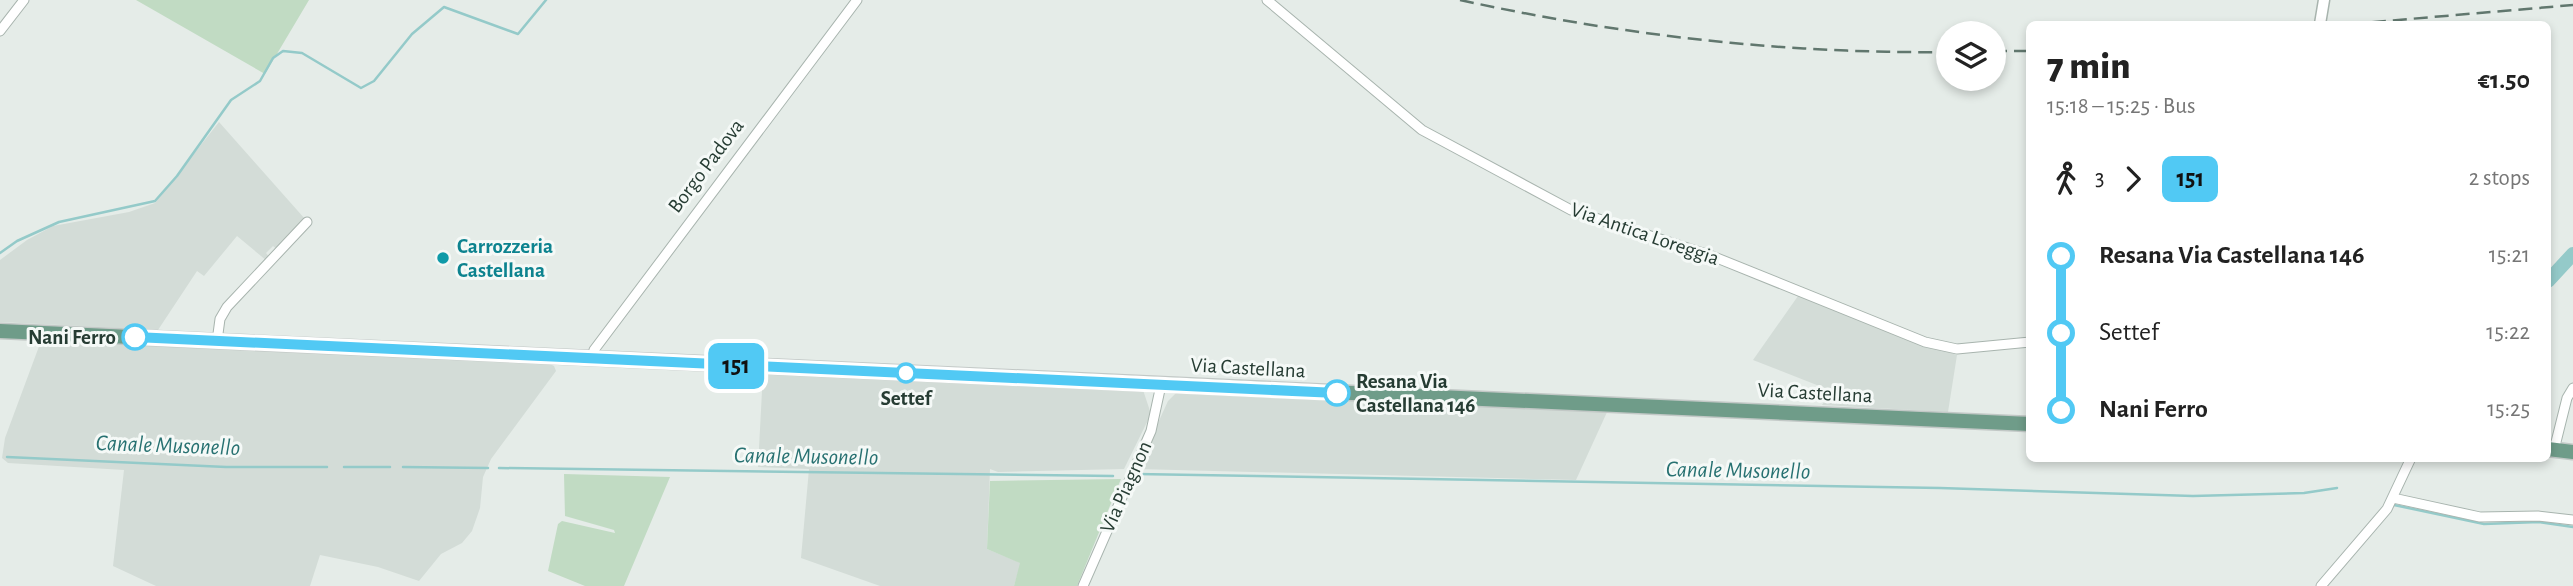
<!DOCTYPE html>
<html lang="en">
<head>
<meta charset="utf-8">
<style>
  body { margin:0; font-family:"Alegreya Sans",sans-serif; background:#f2f2f2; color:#222; height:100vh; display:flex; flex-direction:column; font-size:26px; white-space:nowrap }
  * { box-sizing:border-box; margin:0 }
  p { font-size:23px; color:#767676 }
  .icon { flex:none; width:38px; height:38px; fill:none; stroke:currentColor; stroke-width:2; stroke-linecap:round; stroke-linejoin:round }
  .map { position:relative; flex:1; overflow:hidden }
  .details { position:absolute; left:2026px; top:21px; width:525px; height:441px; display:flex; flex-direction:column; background:#fff; border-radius:10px; box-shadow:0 4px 10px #0003 }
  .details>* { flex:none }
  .badge { padding:0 14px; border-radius:10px; font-size:24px; line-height:46px }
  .controls { position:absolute; left:1936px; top:21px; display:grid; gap:14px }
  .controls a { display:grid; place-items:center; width:70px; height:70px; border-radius:50%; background:#fff; box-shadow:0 4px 10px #0003; font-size:35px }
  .map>.badge { position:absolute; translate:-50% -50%; box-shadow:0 0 0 4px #fff }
  .legs { display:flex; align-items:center; gap:10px; height:77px; padding:0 21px; font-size:23px }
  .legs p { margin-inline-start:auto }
  .headline { display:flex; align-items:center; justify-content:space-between; height:119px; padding:0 21px }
  h1 { font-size:38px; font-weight:800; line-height:52px }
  ul { padding:0 21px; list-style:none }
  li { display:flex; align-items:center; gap:24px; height:77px; font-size:26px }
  li i { display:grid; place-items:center; width:10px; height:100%; margin:0 9px; background:currentColor }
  li i::after { content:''; width:18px; height:18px; margin:-9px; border:5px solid; border-radius:50%; background:#fff }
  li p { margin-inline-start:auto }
  li:first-child i { background:linear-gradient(#0000 50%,currentColor 0) }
  li:last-child i { background:linear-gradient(currentColor 50%,#0000 0) }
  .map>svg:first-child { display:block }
  .built { fill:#d3dcd7 }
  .green { fill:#c1dbc3 }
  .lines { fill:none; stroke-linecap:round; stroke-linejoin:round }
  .stream { stroke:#94cac9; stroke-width:2.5 }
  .river { stroke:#94cac9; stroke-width:14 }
  .minor-casing { stroke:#a8b4ae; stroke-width:11 }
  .tertiary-casing { stroke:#a8b4ae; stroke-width:13 }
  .primary-casing { stroke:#c2c8c6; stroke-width:17 }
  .minor { stroke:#fff; stroke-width:9 }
  .tertiary { stroke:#fff; stroke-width:10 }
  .primary { stroke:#6f9c89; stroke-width:14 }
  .rail { stroke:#61776e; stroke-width:2.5; stroke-dasharray:14 7; stroke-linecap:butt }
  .line-1-casing { stroke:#fff; stroke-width:16 }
  .line-1 { stroke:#51c9f4; stroke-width:10 }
  .culture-dot { fill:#0f9aa8; stroke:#f5f9f7; stroke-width:2.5 }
  .stop-1-dot { fill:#fff; stroke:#51c9f4; stroke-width:3.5 }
  .labels { text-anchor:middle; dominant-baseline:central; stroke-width:6; stroke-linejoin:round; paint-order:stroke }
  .street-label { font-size:21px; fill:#263c33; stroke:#f5f9f7 }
  .culture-label { font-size:21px; font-weight:bold; fill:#0d838f; stroke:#f5f9f7; text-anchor:start }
  .stop-label { font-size:21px; font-weight:bold; fill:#263c33; stroke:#f5f9f7; text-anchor:end }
  .water-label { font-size:23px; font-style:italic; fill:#277171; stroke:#f5f9f7 }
</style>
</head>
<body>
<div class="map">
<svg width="2573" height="586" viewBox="0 0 2573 586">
  <rect width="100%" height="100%" fill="#e5ece8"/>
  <path class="built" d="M 219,122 L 305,219 L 278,250 L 273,246 L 266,253 L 270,258 L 267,261 L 237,236 L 204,276 L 197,271 L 158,330 L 0,322 L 0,260 L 27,240 L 53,226 L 129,212 L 155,203 Z
    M 1798,296 L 1957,355 L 1948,412 L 1822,405 L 1832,391 L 1753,360 Z
    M 41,341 L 550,364 L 554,366 L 556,371 L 491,459 L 483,477 L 480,508 L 472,531 L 462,543 L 441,554 L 419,581 L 378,567 L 320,555 L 310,586 L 156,586 L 113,566 L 124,470 L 8,463 L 2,458 L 5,438 Z
    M 763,372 L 1143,390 L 1151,414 L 1124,469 L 998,472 L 990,469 L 987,549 L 1021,563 L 1014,586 L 880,586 L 801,558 L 809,469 L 758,467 Z
    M 1177,392 L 1608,410 L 1576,480 L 1137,469 L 1168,401 Z"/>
  <path class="green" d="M 136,0 L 309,0 L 265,74 Z
    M 564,474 L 670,477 L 624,586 L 585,586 L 548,571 L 558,524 L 562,521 L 615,533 L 614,530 L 565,516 Z
    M 1121,479 L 1077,586 L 1014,586 L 1020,563 L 987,549 L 990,481 Z"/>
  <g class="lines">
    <path class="stream" d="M 0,253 L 17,241 L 59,222 L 155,201 L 177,176 L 231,100 L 260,81 L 273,58 L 283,51 L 302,53 L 361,88 L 374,81 L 412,34 L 444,7 L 518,34 L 546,0
      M 7,457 L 226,467 L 327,467
      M 344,467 L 390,467
      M 403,467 L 488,468
      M 499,468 L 1113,476
      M 1137,474 L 1940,488 L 2193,496 L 2304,493 L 2337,488
      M 2394,505 L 2484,524 L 2539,522 L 2573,527"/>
    <path class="river" d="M 2548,281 L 2573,254"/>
    <g class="minor-casing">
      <path id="minor" d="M 1267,0 L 1422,130 L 1571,210 L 1712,256 L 1925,342 L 1957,349 L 2030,342
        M 0,31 L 24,0
        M 217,341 L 220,319 L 227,307 L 307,222
        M 592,358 L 594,350 L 857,0
        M 2554,450 L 2567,398 L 2573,388
        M 2393,498 L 2480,517 L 2538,516 L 2573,520
        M 1083,586 L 1151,431 L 1161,385
        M 2321,586 L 2387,509 L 2411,458"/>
    </g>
    <g class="tertiary-casing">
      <path id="tertiary" d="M 2320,24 L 2324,0"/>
    </g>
    <g class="primary-casing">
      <path id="primary" d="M 0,331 L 2030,424
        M 2548,449 L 2573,452"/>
    </g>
    <use href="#minor" class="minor"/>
    <use href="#tertiary" class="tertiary"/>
    <use href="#primary" class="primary"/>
    <path class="rail" d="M 1460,0 C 1620,35 1784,54 1948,52
      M 2351,24 L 2573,5
      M 1993,51 L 2030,51"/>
  </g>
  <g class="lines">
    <g class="line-1-casing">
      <path id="line-1" d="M 135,337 L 1337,393"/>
    </g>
    <use href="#line-1" class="line-1"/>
  </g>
  <circle class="culture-dot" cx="443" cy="258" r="7"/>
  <g class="stop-1-dot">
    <circle cx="135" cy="337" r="12"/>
    <circle cx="906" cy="373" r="9"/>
    <circle cx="1337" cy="393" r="12"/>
  </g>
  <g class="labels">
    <g class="street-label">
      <text transform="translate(706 166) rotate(-53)">Borgo Padova</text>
      <text transform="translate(1645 234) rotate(19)">Via Antica Loreggia</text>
      <text transform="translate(1248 368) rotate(3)">Via Castellana</text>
      <text transform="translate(1815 393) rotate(3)">Via Castellana</text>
      <text transform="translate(1126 487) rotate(-66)">Via Piagnon</text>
    </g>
    <g class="culture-label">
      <text x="457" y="246">Carrozzeria<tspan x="457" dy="24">Castellana</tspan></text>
    </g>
    <g class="stop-label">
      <text x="116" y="337">Nani Ferro</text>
      <text x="1356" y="381" text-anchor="start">Resana Via<tspan x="1356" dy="24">Castellana 146</tspan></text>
      <text x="906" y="398" text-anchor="middle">Settef</text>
    </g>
    <g class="water-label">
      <text transform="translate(168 446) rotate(2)">Canale Musonello</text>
      <text transform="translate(806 457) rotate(1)">Canale Musonello</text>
      <text transform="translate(1738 471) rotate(1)">Canale Musonello</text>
    </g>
  </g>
</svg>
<div class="controls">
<a><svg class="icon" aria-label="layers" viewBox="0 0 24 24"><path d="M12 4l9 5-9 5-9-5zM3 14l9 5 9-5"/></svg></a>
</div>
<b class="badge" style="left:736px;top:366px;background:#51c9f4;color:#111">151</b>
<section class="details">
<div class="headline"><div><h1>7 min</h1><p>15:18 – 15:25 · Bus</p></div><b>€1.50</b></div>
<div class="legs"><svg class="icon" aria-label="walk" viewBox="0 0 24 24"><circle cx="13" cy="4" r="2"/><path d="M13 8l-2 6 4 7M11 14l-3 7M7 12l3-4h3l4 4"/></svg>3<svg class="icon" aria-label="forward" viewBox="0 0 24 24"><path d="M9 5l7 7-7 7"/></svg><b class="badge" style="background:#51c9f4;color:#111">151</b><p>2 stops</p></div>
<ul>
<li><i style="color:#51c9f4"></i><b>Resana Via Castellana 146</b><p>15:21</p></li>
<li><i style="color:#51c9f4"></i><span>Settef</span><p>15:22</p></li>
<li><i style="color:#51c9f4"></i><b>Nani Ferro</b><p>15:25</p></li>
</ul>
</section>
</div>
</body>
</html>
